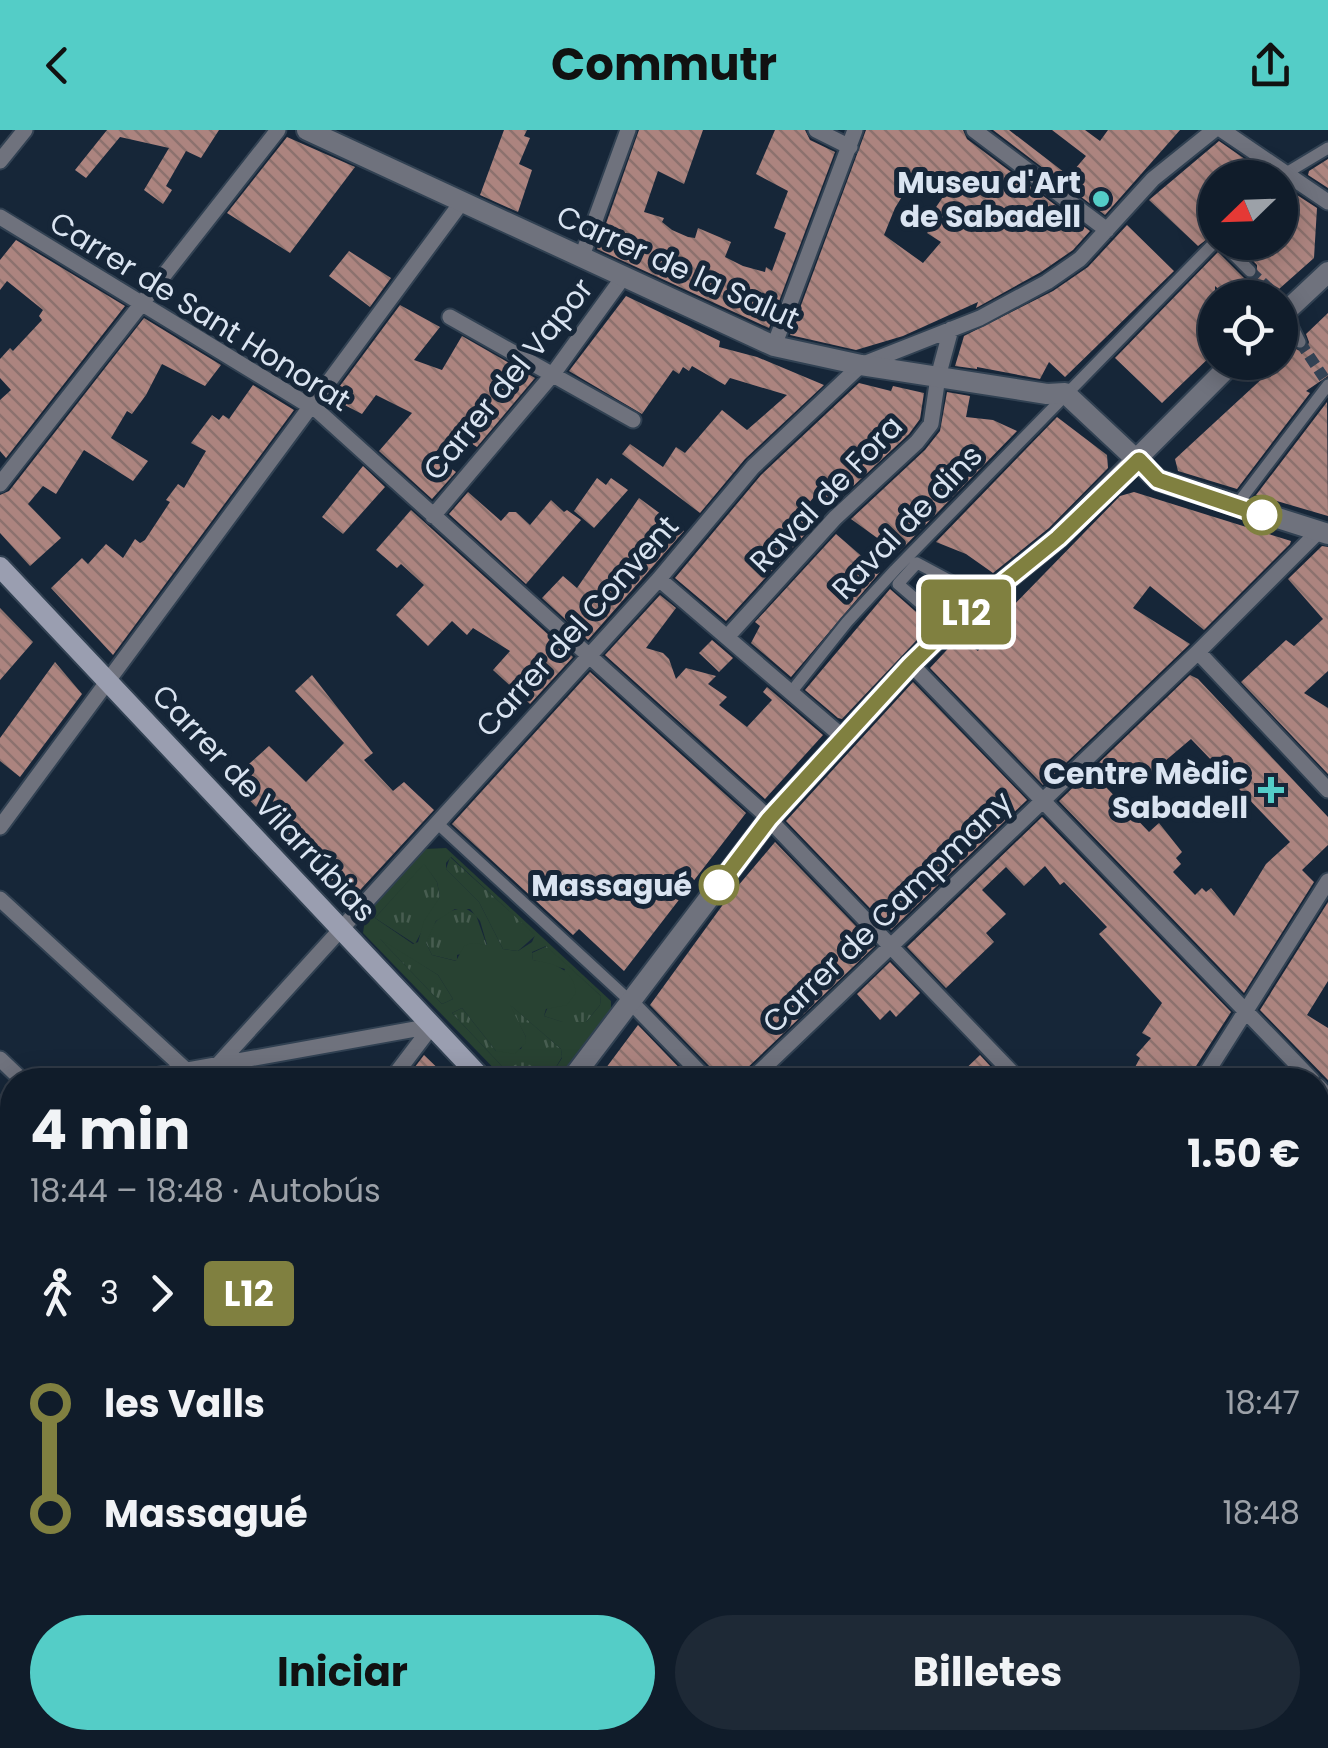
<!DOCTYPE html>
<html lang="es">
<head>
<meta charset="utf-8">
<style>
  body { margin:0; font-family:Poppins,sans-serif; background:#1e2936; color:#f1f3f6; height:100vh; display:flex; flex-direction:column; font-size:38px; white-space:nowrap }
  * { box-sizing:border-box; margin:0 }
  p { font-size:32px; color:#9ca1a8 }
  .icon { flex:none; width:55px; height:55px; fill:none; stroke:currentColor; stroke-width:2; stroke-linecap:round; stroke-linejoin:round }
  .map { position:relative; flex:1; overflow:hidden }
  .sheet { position:absolute; left:0px; top:938px; width:1330px; height:682px; display:flex; flex-direction:column; background:#101c2a; border-radius:40px 40px 0 0; box-shadow:0 5px 25px #0003,0 0 0 2px #303a47 }
  .sheet>* { flex:none }
  .badge { padding:0 20px; border-radius:8px; font-size:35px; line-height:65px }
  .needle { width:65px; rotate:247deg }
  .fabs { position:absolute; left:1198px; top:30px; display:grid; gap:20px }
  .fabs a { display:grid; place-items:center; width:100px; height:100px; border-radius:50%; background:#101c2a; box-shadow:0 5px 25px #0003,0 0 0 2px #303a47; font-size:50px }
  .map>.badge { position:absolute; translate:-50% -50%; box-shadow:0 0 0 5px #fff }
  .legs { display:flex; align-items:center; gap:15px; height:110px; padding:0 30px; font-size:32px }
  .legs p { margin-inline-start:auto }
  .head { display:flex; align-items:center; justify-content:space-between; height:170px; padding:0 30px }
  h1 { font-size:55px; font-weight:700; line-height:75px }
  .button { display:flex; gap:20px; margin-top:auto; padding:20px 30px }
  .button a { flex:1; height:115px; border-radius:60px; background:#54cdc7; color:#111; font-size:40px; font-weight:700; line-height:115px; text-align:center }
  .button a+a { background:#1e2936; color:#f1f3f6 }
  ul { padding:0 30px; list-style:none }
  li { display:flex; align-items:center; gap:35px; height:110px; font-size:38px }
  li i { display:grid; place-items:center; width:15px; height:100%; margin:0 12px; background:currentColor }
  li i::after { content:''; width:25px; height:25px; margin:-12px; border:8px solid; border-radius:50%; background:#101c2a }
  li p { margin-inline-start:auto }
  li:first-child i { background:linear-gradient(#0000 50%,currentColor 0) }
  li:last-child i { background:linear-gradient(currentColor 50%,#0000 0) }
  header { display:flex; justify-content:space-between; align-items:center; height:130px; padding:0 30px; background:#54cdc7; color:#111; font-size:45px; font-weight:700 }
  .map>svg:first-child { display:block }
  .grass { fill:url(#grass-tufts) }
  .green { fill:#284232; fill-rule:evenodd }
  .building { fill:url(#building-back-hatch); fill-rule:evenodd }
  .lines { fill:none; stroke-linecap:round; stroke-linejoin:round }
  .pedestrian-tunnel { stroke:#334254; stroke-width:11; stroke-dasharray:11 5.5; stroke-linecap:butt }
  .pedestrian-casing { stroke:#314152; stroke-width:15 }
  .minor-casing { stroke:#314152; stroke-width:19 }
  .tertiary-casing { stroke:#314152; stroke-width:24 }
  .secondary-casing { stroke:#314152; stroke-width:24 }
  .pedestrian { stroke:#6f727d; stroke-width:11 }
  .minor { stroke:#6f727d; stroke-width:15 }
  .tertiary { stroke:#6f727d; stroke-width:20 }
  .secondary { stroke:#9a9eb0; stroke-width:20 }
  .line-1-casing { stroke:#fff; stroke-width:22 }
  .line-1 { stroke:#808040; stroke-width:15 }
  .poi-dot { fill:#54cdc7; stroke:#162638; stroke-width:4 }
  .stop-1-dot { fill:#fff; stroke:#808040; stroke-width:5 }
  .labels { text-anchor:middle; dominant-baseline:central; stroke-width:10; stroke-linejoin:round; paint-order:stroke }
  .poi-label { font-size:30px; font-weight:bold; fill:#dae4f1; stroke:#162638; text-anchor:end }
  .street-label { font-size:30px; fill:#dae4f1; stroke:#162638 }
  .stop-label { font-size:30px; font-weight:bold; fill:#dae4f1; stroke:#162638; text-anchor:end }
</style>
</head>
<body>
<header><svg class="icon" aria-label="back" viewBox="0 0 24 24"><path d="M15 5l-7 7 7 7"/></svg>Commutr<svg class="icon" aria-label="share" viewBox="0 0 24 24"><path d="M12 15V3M7 8l5-5 5 5M5 13v7h14v-7"/></svg></header>
<div class="map">
<svg width="1328" height="1618" viewBox="0 0 1328 1618">
  <defs>
    <pattern id="grass-tufts" width="24" height="20" patternUnits="userSpaceOnUse" patternTransform="scale(2.5)"><rect width="24" height="20" fill="#284232"/><path d="M3 7l-1-3M5 7V3M7 7l1-3M15 17l-1-3M17 17v-4M19 17l1-3" fill="none" stroke="#475d50"/></pattern>
    <pattern id="building-back-hatch" width="6" height="6" patternUnits="userSpaceOnUse" patternTransform="scale(2.5)"><rect width="6" height="6" fill="#ac847f"/><path d="M-1 5l2 2M0 0l6 6M5-1l2 2" fill="none" stroke="#8c716e"/></pattern>
  </defs>
  <rect width="100%" height="100%" fill="#162638"/>
  <path class="grass" d="M 450,727 L 536,805 L 518,821 L 503,819 L 479,772 L 446,739 Z
    M 424,733 L 437,752 L 440,767 L 415,814 L 375,788 Z
    M 465,778 L 476,785 L 487,816 L 457,825 L 457,831 L 432,825 L 426,813 C 431,793 442,780 465,778 Z
    M 376,805 L 438,845 L 453,869 L 442,874 Z
    M 547,816 L 601,866 L 600,875 L 586,892 L 562,892 L 544,886 L 565,839 L 533,830 L 532,823 Z
    M 507,872 L 561,919 L 562,927 L 548,950 L 515,950 L 452,883 L 462,878 L 496,921 L 521,919 L 526,907 Z"/>
  <path class="green" d="M 446,718 L 611,871 L 611,884 L 561,950 L 548,950 L 562,928 L 561,919 L 510,875 L 526,907 L 525,914 L 514,924 L 496,921 L 462,878 L 452,883 L 515,950 L 505,950 L 363,803 L 366,782 L 424,719 ZM 451,727 L 535,805 L 532,812 L 518,821 L 503,819 L 479,772 L 446,739 L 446,733 ZM 424,734 L 437,752 L 440,767 L 424,791 L 418,812 L 413,814 L 375,788 ZM 455,779 L 470,779 L 480,791 L 487,815 L 472,813 L 464,816 L 456,831 L 432,825 L 426,813 L 436,791 ZM 380,809 L 438,845 L 453,869 L 442,874 ZM 546,816 L 601,866 L 600,875 L 586,892 L 563,892 L 544,886 L 546,879 L 567,875 L 576,863 C 573,838 555,834 533,830 L 532,822 Z
    M 0,1334 L 12,1338 L 12,1560 L 0,1555 Z"/>
  <path class="building" d="M 107,0 L 219,0 L 201,28 L 186,21 L 166,56 L 172,60 L 163,74 L 144,60 L 169,18 L 120,7 L 86,48 L 75,40 Z
    M 504,0 L 527,0 L 524,6 L 530,8 L 519,34 L 532,40 L 518,82 L 480,65 Z
    M 639,0 L 703,0 L 684,54 L 658,41 L 644,82 L 664,88 L 662,92 L 672,100 L 688,107 L 695,108 L 698,98 L 731,112 L 725,127 L 743,136 L 765,142 L 766,137 L 772,141 L 786,103 L 774,98 L 788,61 L 756,44 L 775,0 L 805,0 L 810,10 L 835,22 L 769,198 L 597,119 Z
    M 866,0 L 963,0 L 967,9 L 1090,101 L 1073,120 L 1041,142 L 976,178 L 978,172 L 903,206 L 856,220 L 790,205 ZM 916,44 L 945,64 L 934,80 L 941,86 L 927,103 L 941,112 L 923,133 L 884,105 L 895,78 Z
    M 993,0 L 1009,0 L 1069,46 L 1086,26 L 1052,0 L 1085,0 L 1100,11 L 1108,0 L 1180,0 L 1105,85 Z
    M 287,7 L 355,37 L 290,123 L 227,83 Z
    M 1219,11 L 1272,48 L 1215,48 L 1215,103 L 1198,116 L 1149,70 Z
    M 1328,29 L 1328,58 L 1308,45 L 1309,41 Z
    M 1280,54 L 1317,78 L 1314,128 L 1269,168 L 1229,168 L 1215,156 L 1215,222 L 1162,273 L 1115,228 L 1218,122 L 1244,148 L 1251,150 L 1257,147 L 1257,135 L 1235,112 L 1280,112 Z
    M 1127,95 L 1174,141 L 1065,247 L 1049,232 L 1040,249 L 977,237 L 977,239 L 955,236 L 964,206 L 1053,161 L 1088,137 Z
    M 16,110 L 125,176 L 6,328 L 0,321 L 0,270 L 11,260 L 0,248 L 0,229 L 10,218 L 13,221 L 42,190 L 39,186 L 43,180 L 7,151 L 0,160 L 0,130 Z
    M 349,121 L 391,148 L 370,177 L 329,146 Z
    M 626,166 L 720,211 L 719,217 L 757,227 L 824,255 L 745,329 L 700,383 L 622,324 L 630,314 L 663,337 L 676,317 L 685,323 L 722,280 L 747,300 L 787,265 L 730,248 L 725,255 L 692,236 L 689,241 L 683,237 L 679,244 L 673,240 L 642,284 L 569,241 Z
    M 400,175 L 440,197 L 414,230 L 442,240 L 462,206 L 535,248 L 477,317 L 453,302 L 433,325 L 456,342 L 432,369 L 379,321 L 412,283 L 376,265 L 362,284 L 331,268 Z
    M 1328,183 L 1328,246 L 1306,261 L 1310,263 L 1237,359 L 1178,341 L 1175,329 L 1280,232 L 1292,217 L 1300,221 L 1307,218 L 1309,212 L 1306,204 Z
    M 144,188 L 221,235 L 205,256 L 162,234 L 146,265 L 132,284 L 127,281 L 111,308 L 148,331 L 133,351 L 84,320 L 56,364 L 43,356 L 28,374 L 61,408 L 30,436 L 0,403 L 0,365 L 9,361 Z
    M 859,253 L 891,261 L 893,256 L 924,263 L 920,289 L 909,304 L 833,375 L 817,363 L 805,378 L 819,389 L 726,491 L 675,448 L 761,345 Z
    M 253,255 L 294,280 L 113,525 L 51,458 L 82,428 L 88,434 L 106,414 L 123,428 L 135,409 L 140,413 L 145,410 L 170,372 L 166,370 L 178,354 L 184,358 L 206,321 L 191,313 L 212,285 L 219,290 L 223,285 L 229,289 Z
    M 947,262 L 970,266 L 966,287 L 993,290 L 1017,301 L 898,423 L 851,389 L 925,320 L 940,301 Z
    M 1327,272 L 1328,386 L 1256,365 Z
    M 1057,287 L 1107,325 L 1108,338 L 1049,398 L 993,443 L 966,424 L 936,412 Z
    M 363,336 L 385,357 L 343,404 L 322,387 Z
    M 597,348 L 606,355 L 611,348 L 628,360 L 594,398 L 574,381 Z
    M 468,362 L 501,391 L 509,382 L 516,382 L 530,395 L 551,370 L 564,382 L 567,380 L 581,390 L 526,454 L 449,384 Z
    M 1134,362 L 1291,411 L 1290,414 L 1204,500 L 1150,456 L 1133,478 L 1190,514 L 1043,655 L 930,538 L 958,508 L 978,521 L 1005,477 L 1009,480 L 1120,366 Z
    M 639,368 L 684,401 L 588,510 L 542,468 L 563,446 L 577,458 Z
    M 411,380 L 573,527 L 530,574 L 493,540 L 510,521 L 473,498 L 467,505 L 452,491 L 428,516 L 396,485 L 424,455 L 401,434 L 397,438 L 376,420 Z
    M 836,404 L 880,442 L 791,547 L 751,513 L 760,496 L 755,492 Z
    M 1322,416 L 1328,417 L 1328,541 L 1304,563 L 1328,578 L 1328,644 L 1241,552 L 1286,510 L 1294,516 L 1323,489 L 1288,449 Z
    M 890,459 L 931,495 L 842,589 L 838,588 L 805,560 Z
    M 660,465 L 676,478 L 646,518 L 663,523 L 669,529 L 676,549 L 686,538 L 716,546 L 708,554 L 727,567 L 719,575 L 747,597 L 772,570 L 763,562 L 767,557 L 823,605 L 765,669 L 605,525 Z
    M 0,478 L 33,512 L 0,550 Z
    M 712,510 L 733,528 L 719,542 L 699,523 Z
    M 55,532 L 82,564 L 20,647 L 0,631 L 0,608 Z
    M 590,542 L 746,683 L 624,841 L 579,799 L 573,805 L 452,694 Z
    M 312,545 L 373,623 L 364,630 L 393,661 L 404,652 L 434,680 L 349,772 L 319,745 L 231,650 L 269,616 L 306,652 L 344,613 L 295,561 Z
    M 1190,545 L 1198,549 L 1328,687 L 1328,715 L 1302,740 L 1314,752 L 1244,863 L 1059,671 ZM 1191,609 L 1290,712 L 1266,734 L 1234,786 L 1211,758 L 1206,762 L 1202,758 L 1195,765 L 1173,742 L 1181,734 L 1176,728 L 1182,722 L 1159,693 L 1149,702 L 1105,656 L 1131,633 L 1145,648 Z
    M 913,552 L 1027,670 L 891,800 L 786,691 Z
    M 1042,687 L 1231,882 L 1187,950 L 1128,950 L 1140,928 L 1136,925 L 1151,908 L 1142,903 L 1162,873 L 1099,804 L 1107,797 L 1064,752 L 1060,755 L 1045,736 L 1024,756 L 1006,737 L 982,760 L 1006,784 L 986,803 L 994,812 L 946,858 L 907,817 Z
    M 775,712 L 875,816 L 743,942 L 740,950 L 718,950 L 715,942 L 650,875 L 727,769 Z
    M 1328,772 L 1328,851 L 1307,885 L 1328,898 L 1328,950 L 1260,880 Z
    M 890,832 L 920,863 L 896,887 L 890,880 L 880,890 L 857,864 Z
    M 638,895 L 691,950 L 597,950 Z
    M 424,925 L 450,950 L 405,950 Z
    M 980,925 L 1003,950 L 954,950 Z"/>
  <g class="lines">
    <path class="pedestrian-tunnel" d="M 1250,141 L 1274,163
      M 1300,212 L 1324,248"/>
    <g class="pedestrian-casing">
      <path id="pedestrian" d="M 1283,45 L 1328,18
        M 1221,112 L 1250,141
        M 1284,180 L 1300,212
        M 1235,377 L 1328,255
        M 917,433 L 975,464 L 941,491 L 898,454 Z
        M 792,561 L 847,492 L 895,440 L 1215,112
        M 437,693 L 630,871"/>
    </g>
    <g class="minor-casing">
      <path id="minor" d="M 816,0 L 850,17
        M 974,0 L 1107,100
        M 1222,0 L 1328,72
        M 0,31 L 25,0
        M 0,87 L 318,281 L 761,681 L 1019,950
        M 582,126 L 628,0
        M 450,187 L 633,290
        M 774,216 L 855,0
        M 0,354 L 278,0
        M 433,386 L 553,244 L 624,146
        M 659,449 L 844,608
        M 728,506 L 835,388 L 917,312 L 931,294 L 938,247 L 951,199
        M 1198,522 L 1328,660
        M 911,534 L 1312,950
        M 0,697 L 461,73
        M 0,769 L 186,940
        M 630,871 L 707,950
        M 0,929 L 22,950
        M 132,950 L 432,896
        M 204,950 L 659,449 L 753,337 L 861,235 L 980,188 L 1047,152 L 1080,129 L 1153,49 L 1214,0
        M 391,950 L 432,896
        M 751,950 L 1198,522 L 1318,402
        M 1202,950 L 1328,751
        M 1318,956 L 1328,967
        M 0,974 L 12,971
        M 1318,1048 L 1328,1038
        M 0,1104 L 12,1109
        M 0,1247 L 12,1213
        M 1318,1264 L 1328,1275
        M 0,1319 L 12,1323
        M 1318,1424 L 1328,1414
        M 0,1559 L 12,1563
        M 1318,1583 L 1328,1595
        M 145,1608 L 176,1618
        M 830,1608 L 859,1618
        M 60,1618 L 64,1608
        M 540,1618 L 543,1608
        M 778,1618 L 783,1608
        M 1023,1618 L 1027,1608
        M 1124,1618 L 1134,1608"/>
    </g>
    <g class="tertiary-casing">
      <path id="tertiary" d="M 307,0 L 774,216 L 861,235 L 1047,264 L 1065,263 L 1158,350 L 1328,404
        M 1280,187 L 1328,142
        M 571,950 L 769,689 L 911,534 L 952,494 L 1058,408 L 1233,232
        M 298,1618 L 302,1608"/>
    </g>
    <g class="secondary-casing">
      <path id="secondary" d="M 0,437 L 483,950
        M 1080,1608 L 1089,1618"/>
    </g>
    <use href="#pedestrian" class="pedestrian"/>
    <use href="#minor" class="minor"/>
    <use href="#tertiary" class="tertiary"/>
    <use href="#secondary" class="secondary"/>
  </g>
  <g class="lines">
    <g class="line-1-casing">
      <path id="line-1" d="M 719,755 L 769,689 L 911,534 L 952,494 L 1058,408 L 1139,330 L 1158,350 L 1262,385"/>
    </g>
    <use href="#line-1" class="line-1"/>
  </g>
  <g class="poi-dot">
    <circle cx="1101" cy="69" r="10"/>
    <path d="M1266 645h10v10h10v10h-10v10h-10v-10h-10v-10h10z"/>
  </g>
  <g class="stop-1-dot">
    <circle cx="1262" cy="385" r="18"/>
    <circle cx="719" cy="755" r="18"/>
  </g>
  <g class="labels">
    <g class="poi-label">
      <text x="1081" y="52">Museu d'Art<tspan x="1081" dy="34">de Sabadell</tspan></text>
      <text x="1248" y="643">Centre Mèdic<tspan x="1248" dy="34">Sabadell</tspan></text>
    </g>
    <g class="street-label">
      <text transform="translate(678 137) rotate(24)">Carrer de la Salut</text>
      <text transform="translate(200 181) rotate(32)">Carrer de Sant Honorat</text>
      <text transform="translate(508 249) rotate(-51)">Carrer del Vapor</text>
      <text transform="translate(826 364) rotate(-46)">Raval de Fora</text>
      <text transform="translate(907 392) rotate(-46)">Raval de dins</text>
      <text transform="translate(577 496) rotate(-48)">Carrer del Convent</text>
      <text transform="translate(264 673) rotate(47)">Carrer de Vilarrúbias</text>
      <text transform="translate(887 782) rotate(-44)">Carrer de Campmany</text>
    </g>
    <g class="stop-label">
      <text x="692" y="755">Massagué</text>
    </g>
  </g>
</svg>
<div class="fabs">
<a><svg class="needle" viewBox="-14 -14 28 28"><path d="M0-13l5 13h-10z" fill="#e53935"/><path d="M0 13l5-13h-10z" fill="#9ca1a8"/></svg></a>
<a><svg class="icon" aria-label="locate" viewBox="0 0 24 24"><circle cx="12" cy="12" r="6"/><path d="M12 2v4M12 18v4M2 12h4M18 12h4"/></svg></a>
</div>
<b class="badge" style="left:966px;top:482px;background:#808040;color:#fff">L12</b>
<section class="sheet">
<div class="head"><div><h1>4 min</h1><p>18:44 – 18:48 · Autobús</p></div><b>1.50 €</b></div>
<div class="legs"><svg class="icon" aria-label="walk" viewBox="0 0 24 24"><circle cx="13" cy="4" r="2"/><path d="M13 8l-2 6 4 7M11 14l-3 7M7 12l3-4h3l4 4"/></svg>3<svg class="icon" aria-label="forward" viewBox="0 0 24 24"><path d="M9 5l7 7-7 7"/></svg><b class="badge" style="background:#808040;color:#fff">L12</b></div>
<ul>
<li><i style="color:#808040"></i><b>les Valls</b><p>18:47</p></li>
<li><i style="color:#808040"></i><b>Massagué</b><p>18:48</p></li>
</ul>
<div class="button"><a>Iniciar</a><a>Billetes</a></div>
</section>
</div>
</body>
</html>
